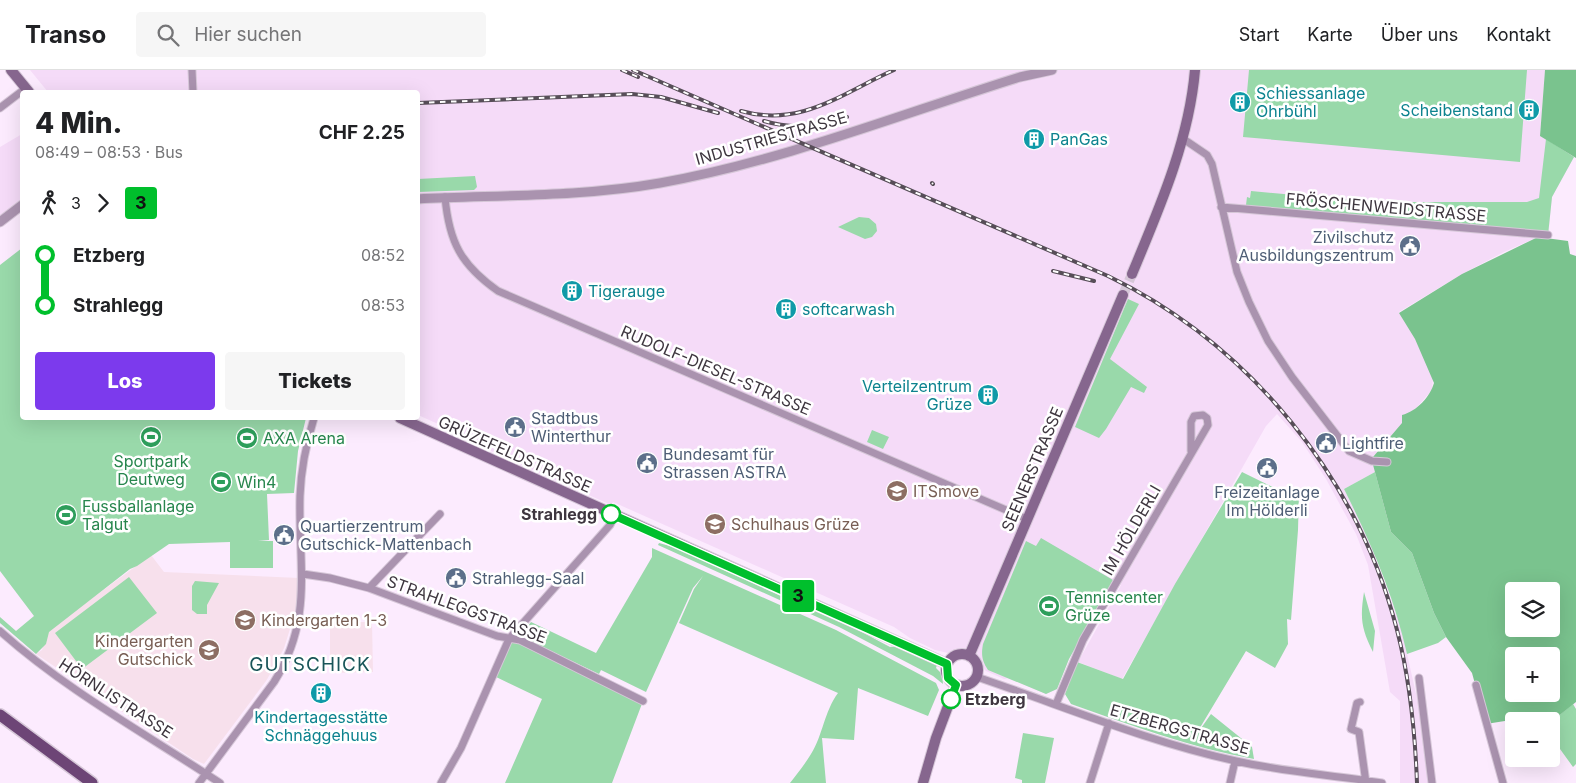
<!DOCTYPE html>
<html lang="de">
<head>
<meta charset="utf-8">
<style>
  body { margin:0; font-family:Inter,sans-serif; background:#f6f6f6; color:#202124; height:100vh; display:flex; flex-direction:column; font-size:19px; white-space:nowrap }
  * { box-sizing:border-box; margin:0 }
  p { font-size:16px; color:#757577 }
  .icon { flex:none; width:28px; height:28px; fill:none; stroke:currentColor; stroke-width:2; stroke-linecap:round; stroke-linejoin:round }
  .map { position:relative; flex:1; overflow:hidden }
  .sheet { position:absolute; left:20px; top:20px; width:400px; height:330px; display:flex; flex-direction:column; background:#fff; border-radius:5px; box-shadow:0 5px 20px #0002 }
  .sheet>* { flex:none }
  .badge { padding:0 10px; border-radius:4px; font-size:18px; line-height:32px }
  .fabs { position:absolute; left:1505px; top:512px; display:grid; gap:10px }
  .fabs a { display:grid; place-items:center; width:55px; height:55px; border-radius:5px; background:#fff; box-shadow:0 5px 20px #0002; font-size:25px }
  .map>.badge { position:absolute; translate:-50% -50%; box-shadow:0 0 0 2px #fff }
  .legs { display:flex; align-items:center; gap:8px; height:55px; padding:0 15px; font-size:16px }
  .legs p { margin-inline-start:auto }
  .summary { display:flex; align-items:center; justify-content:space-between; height:85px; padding:0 15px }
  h1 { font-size:28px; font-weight:800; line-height:38px }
  .button { display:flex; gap:10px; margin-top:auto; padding:10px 15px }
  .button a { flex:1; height:58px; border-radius:5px; background:#7c3aed; color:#fff; font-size:20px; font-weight:800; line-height:58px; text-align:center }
  .button a+a { background:#f6f6f6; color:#202124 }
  ul { padding:0 15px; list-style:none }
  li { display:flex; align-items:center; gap:18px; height:50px; font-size:19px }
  li i { display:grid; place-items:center; width:8px; height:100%; margin:0 6px; background:currentColor }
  li i::after { content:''; width:12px; height:12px; margin:-6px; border:4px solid; border-radius:50%; background:#fff }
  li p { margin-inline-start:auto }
  li:first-child i { background:linear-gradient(#0000 50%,currentColor 0) }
  li:last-child i { background:linear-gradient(currentColor 50%,#0000 0) }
  header { display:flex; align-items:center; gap:30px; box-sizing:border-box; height:70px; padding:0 25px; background:#fff; border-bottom:1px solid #e0e0e0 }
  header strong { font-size:24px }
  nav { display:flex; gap:28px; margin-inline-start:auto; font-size:18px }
  .search { width:350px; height:45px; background:#f6f6f6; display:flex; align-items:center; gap:12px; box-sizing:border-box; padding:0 18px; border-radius:5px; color:#757577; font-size:19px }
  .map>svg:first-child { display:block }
  .built { fill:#f5dbf8 }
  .education { fill:#f7e0ec }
  .green { fill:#99d9aa }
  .forest { fill:#7ac38e; fill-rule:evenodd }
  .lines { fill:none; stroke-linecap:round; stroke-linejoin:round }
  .secondary-tunnel { stroke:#d6c7d8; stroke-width:10; stroke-dasharray:10 5; stroke-linecap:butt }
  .minor-casing { stroke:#d6c7d8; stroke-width:9 }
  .tertiary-casing { stroke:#d6c7d8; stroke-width:11 }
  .secondary-casing { stroke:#d6c7d8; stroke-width:12 }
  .primary-casing { stroke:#d6c7d8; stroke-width:14 }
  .minor { stroke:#aa93af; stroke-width:7 }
  .tertiary { stroke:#aa93af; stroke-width:9 }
  .secondary { stroke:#86668e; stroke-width:10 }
  .primary { stroke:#6d4576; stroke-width:11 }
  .rail-casing { stroke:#574e58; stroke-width:4 }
  .rail { stroke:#fff; stroke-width:2; stroke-dasharray:5.5; stroke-linecap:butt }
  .line-1-casing { stroke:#fff; stroke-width:11 }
  .line-1 { stroke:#00bf2c; stroke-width:8 }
  .stop-1-dot { fill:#fff; stroke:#00bf2c; stroke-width:2.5 }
  .labels { text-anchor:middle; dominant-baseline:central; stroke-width:5; stroke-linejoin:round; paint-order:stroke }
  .culture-label { font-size:16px; fill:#0d838f; stroke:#fff; text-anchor:start }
  .street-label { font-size:16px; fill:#3e363f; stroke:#fff }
  .service-label { font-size:16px; fill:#4e5e75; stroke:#fff; text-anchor:start }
  .leisure-label { font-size:16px; fill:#27864d; stroke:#fff; text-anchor:start }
  .education-label { font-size:16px; fill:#785e54; stroke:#fff; text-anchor:start }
  .stop-label { font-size:16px; font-weight:bold; fill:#3e363f; stroke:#fff; text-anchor:end }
  .quarter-label { font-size:19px; letter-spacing:1px; fill:#195559; stroke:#fff }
</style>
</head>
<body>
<header>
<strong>Transo</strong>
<div class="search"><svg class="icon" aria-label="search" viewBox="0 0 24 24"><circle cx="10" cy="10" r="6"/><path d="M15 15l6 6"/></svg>Hier suchen</div>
<nav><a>Start</a><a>Karte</a><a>Über uns</a><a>Kontakt</a></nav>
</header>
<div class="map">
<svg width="1576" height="713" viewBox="0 0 1576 713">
  <rect width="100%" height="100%" fill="#fcebfe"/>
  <path class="built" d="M 30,0 L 1545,0 L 1540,66 L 1574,87 L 1552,127 L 1548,168 L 1538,167 L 1504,182 L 1462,204 L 1399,242 L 1415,269 L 1433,306 L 1432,320 L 1373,387 L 1375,402 L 1344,419 L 1369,470 L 1401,557 L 1421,646 L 1432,713 L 1400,713 L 1400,631 L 1390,622 L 1368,495 L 1356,464 L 1326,409 L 1302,372 L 1277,344 L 1266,356 L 1122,609 L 1078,592 L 1121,515 L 1113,510 L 1069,589 L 1057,619 L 1046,624 L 1009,608 L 1004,609 L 986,601 L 981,596 L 978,585 L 961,580 L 948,583 L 935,580 L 910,568 L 894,557 L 613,432 L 611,435 L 482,377 L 483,374 L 418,345 L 418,22 L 48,22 Z
    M 22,64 L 22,130 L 0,147 L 0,77 Z"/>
  <path class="education" d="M 151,485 L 164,502 L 299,508 L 295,543 L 284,578 L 276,594 L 266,611 L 204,694 L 193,689 L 36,584 L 42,580 L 49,560 Z
    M 330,552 L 372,552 L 373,602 L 330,603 Z"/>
  <path class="green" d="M 1249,0 L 1527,0 L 1520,92 L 1243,67 Z
    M 1546,69 L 1574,87 L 1552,127 L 1548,165 L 1250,140 L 1246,135 L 1247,127 L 1250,128 L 1251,121 L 1372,132 L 1527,132 L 1539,128 Z
    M 475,106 L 477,117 L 474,120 L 418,122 L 418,109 Z
    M 859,147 L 869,148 L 876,154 L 877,161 L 872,167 L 865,169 L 838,157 Z
    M 22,178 L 22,348 L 306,348 L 298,381 L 294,423 L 267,424 L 269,470 L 258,471 L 273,471 L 273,498 L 230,498 L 230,472 L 169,474 L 137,496 L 130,499 L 49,562 L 46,574 L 36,584 L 0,553 L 0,547 L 16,561 L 34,546 L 0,501 L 0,195 Z
    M 1128,229 L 1139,234 L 1110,289 L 1147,317 L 1144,323 L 1131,317 L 1106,359 L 1099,368 L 1075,357 Z
    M 872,360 L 889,367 L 883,379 L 867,372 Z
    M 1242,402 L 1285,423 L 1299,423 L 1298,460 L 1291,550 L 1287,549 L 1288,574 L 1275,598 L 1246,581 L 1192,671 L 1211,644 L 1252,677 L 1254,689 C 1191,678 1131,655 1071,634 L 1065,624 L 1077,592 L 1123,609 L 1175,514 Z
    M 1375,402 L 1391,462 L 1412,483 L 1434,543 L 1446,567 L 1438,573 L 1407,584 C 1394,526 1371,473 1344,419 Z
    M 1041,468 L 1113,510 L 1069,589 L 1057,619 L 1046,624 L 988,600 C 982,591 981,585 983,574 L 1026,471 L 1036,476 Z
    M 659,473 L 681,479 L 843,552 L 890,577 C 905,575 923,588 937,595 L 936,598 L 942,604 L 943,614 L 933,606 L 839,557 L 658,475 Z
    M 652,478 L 836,560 L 936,613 L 939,620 L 928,646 L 858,618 L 854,670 L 822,668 L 826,713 L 790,713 C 797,704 805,694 811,684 C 823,665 824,642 838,623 L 679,553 L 694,519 L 703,506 L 693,518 L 646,622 L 601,600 L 599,604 L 530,571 L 523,562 L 531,552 L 596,583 L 652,487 Z
    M 129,507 L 157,543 L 82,599 L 55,563 Z
    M 195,511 L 219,513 L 207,535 L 207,544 L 197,544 L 192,540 L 192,516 Z
    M 1364,522 L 1375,561 L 1373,582 C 1361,558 1360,548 1364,522 Z
    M 509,569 L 520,570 L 643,631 L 612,713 L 505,713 L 542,629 L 492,605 Z
    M 1573,634 L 1576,639 L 1576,694 L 1573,697 L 1560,679 L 1551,684 L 1551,652 Z
    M 1023,663 L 1054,668 L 1045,713 L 1022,713 L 1022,710 L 1015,708 Z"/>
  <path class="forest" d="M 1545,0 L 1576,0 L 1576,88 L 1540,66 Z
    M 1538,167 L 1568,171 L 1570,184 L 1576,186 L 1576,632 L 1551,652 L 1511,650 L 1486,654 L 1472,603 L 1446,567 L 1434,543 L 1412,483 L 1391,462 L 1372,391 L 1373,387 L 1402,353 L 1402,345 C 1417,341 1430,327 1434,313 L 1415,269 L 1399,243 L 1462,204 ZM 1514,521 L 1551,521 L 1551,559 L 1514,559 ZM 1514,586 L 1551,586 L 1551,624 L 1514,624 Z"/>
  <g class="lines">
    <path class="secondary-tunnel" d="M 1123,225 L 1132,204"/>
    <g class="minor-casing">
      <path id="minor" d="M 192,0 L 193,22
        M 0,38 L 26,18
        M 1182,68 L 1207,85 L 1212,94 L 1237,202 L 1249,232 L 1268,271 L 1292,307 L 1349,381 L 1372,391 L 1387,392
        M 445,127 C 449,172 461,195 498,221 L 1027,449
        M 1221,137 L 1548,165
        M 303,504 L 330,508 L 369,518 L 497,566 L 520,570 L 643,631
        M 369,518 L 440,444
        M 0,561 C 66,620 146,664 220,713
        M 977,607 C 1063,636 1148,672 1236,691 C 1284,702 1334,705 1382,713
        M 1419,608 L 1432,713
        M 1476,615 L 1503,713
        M 1360,632 L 1357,633 L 1351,659 L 1359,662 L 1366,713
        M 1056,634 L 1083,570 L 1208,355 L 1207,348 L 1203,345 L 1194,346 L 1191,352 L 1191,381
        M 199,713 L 274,612 C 314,549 298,495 300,426 C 301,399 306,374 314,348
        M 441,713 L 461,678 L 509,569 L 610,455 L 615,445
        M 1090,713 L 1109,653
        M 1230,713 L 1235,691"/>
    </g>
    <g class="tertiary-casing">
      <path id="tertiary" d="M 418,129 C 498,125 581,127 660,113 C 783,91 901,44 1020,7 L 1052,0
        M 0,152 L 22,135"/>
    </g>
    <g class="secondary-casing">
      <path id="secondary" d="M 11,0 L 29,22
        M 1132,204 C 1159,139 1189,71 1195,0
        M 400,348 L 947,594
        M946 600a16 16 0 1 1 32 0a16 16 0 1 1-32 0Z
        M 969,586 L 1123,225
        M 923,713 L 936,668 L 956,615"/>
    </g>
    <g class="primary-casing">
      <path id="primary" d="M 0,645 L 92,713"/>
    </g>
    <use href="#minor" class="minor"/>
    <use href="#tertiary" class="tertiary"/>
    <use href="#secondary" class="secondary"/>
    <use href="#primary" class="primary"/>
    <g class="rail-casing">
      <path id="rail" d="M 622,0 L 638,7
        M 633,0 L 1108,206 C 1249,274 1358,408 1397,560 C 1410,610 1415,661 1417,713
        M 418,33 L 632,24 L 661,27 L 718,43
        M 741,41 C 801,58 842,23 894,0
        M 764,51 C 794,60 818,56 847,47
        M 932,113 L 933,114
        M 1053,201 L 1094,211"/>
    </g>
    <use href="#rail" class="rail"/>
  </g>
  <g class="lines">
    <g class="line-1-casing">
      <path id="line-1" d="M 611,444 L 947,594 L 948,608 L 956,615 L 951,629"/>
    </g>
    <use href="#line-1" class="line-1"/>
  </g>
  <defs>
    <g id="building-disc" transform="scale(1.125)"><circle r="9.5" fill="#0f9aa8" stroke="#fff"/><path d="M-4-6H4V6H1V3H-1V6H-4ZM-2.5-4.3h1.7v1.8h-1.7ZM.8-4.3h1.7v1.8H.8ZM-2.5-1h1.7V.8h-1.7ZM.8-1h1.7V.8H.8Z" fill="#fff"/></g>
    <g id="civic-disc" transform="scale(1.125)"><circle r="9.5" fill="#5c6f8a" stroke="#fff"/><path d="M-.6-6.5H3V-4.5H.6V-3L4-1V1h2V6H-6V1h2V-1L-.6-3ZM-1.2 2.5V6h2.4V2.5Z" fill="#fff"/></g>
    <g id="stadium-disc" transform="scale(1.125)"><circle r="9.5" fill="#2e9e5b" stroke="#fff"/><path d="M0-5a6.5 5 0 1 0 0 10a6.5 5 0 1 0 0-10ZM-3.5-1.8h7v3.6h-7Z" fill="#fff"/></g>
    <g id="school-disc" transform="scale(1.125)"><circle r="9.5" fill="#8d6e63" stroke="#fff"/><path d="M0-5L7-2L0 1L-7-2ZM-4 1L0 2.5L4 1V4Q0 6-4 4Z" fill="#fff"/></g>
  </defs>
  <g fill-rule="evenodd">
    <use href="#building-disc" x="1240" y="32"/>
    <use href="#building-disc" x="1529" y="40"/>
    <use href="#building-disc" x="1034" y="69"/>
    <use href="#civic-disc" x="1410" y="176"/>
    <use href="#building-disc" x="572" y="221"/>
    <use href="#building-disc" x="786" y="239"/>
    <use href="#building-disc" x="988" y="325"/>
    <use href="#civic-disc" x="515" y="357"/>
    <use href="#stadium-disc" x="151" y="367"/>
    <use href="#stadium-disc" x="247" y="368"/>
    <use href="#civic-disc" x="1326" y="373"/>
    <use href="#civic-disc" x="647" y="393"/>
    <use href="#civic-disc" x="1267" y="398"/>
    <use href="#stadium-disc" x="221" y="412"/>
    <use href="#school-disc" x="897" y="421"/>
    <use href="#stadium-disc" x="66" y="445"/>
    <use href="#school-disc" x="715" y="454"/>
    <use href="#civic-disc" x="284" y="465"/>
    <use href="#civic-disc" x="456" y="508"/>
    <use href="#stadium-disc" x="1049" y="536"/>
    <use href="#school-disc" x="245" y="550"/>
    <use href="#school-disc" x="209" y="580"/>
    <use href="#building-disc" x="321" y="623"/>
  </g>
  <g class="stop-1-dot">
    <circle cx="611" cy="444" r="9"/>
    <circle cx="951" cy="629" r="9"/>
  </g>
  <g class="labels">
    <g class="culture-label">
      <text x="1256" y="23">Schiessanlage<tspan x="1256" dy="18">Ohrbühl</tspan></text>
      <text x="1513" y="40" text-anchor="end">Scheibenstand</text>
      <text x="1050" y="69">PanGas</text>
      <text x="588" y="221">Tigerauge</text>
      <text x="802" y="239">softcarwash</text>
      <text x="972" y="316" text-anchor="end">Verteilzentrum<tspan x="972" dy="18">Grüze</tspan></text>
      <text x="321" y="647" text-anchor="middle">Kindertagesstätte<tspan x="321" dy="18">Schnäggehuus</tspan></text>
    </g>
    <g class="street-label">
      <text transform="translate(771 68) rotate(-16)">INDUSTRIESTRASSE</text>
      <text transform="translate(1386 137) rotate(5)">FRÖSCHENWEIDSTRASSE</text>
      <text transform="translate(716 300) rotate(23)">RUDOLF-DIESEL-STRASSE</text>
      <text transform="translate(515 384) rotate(24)">GRÜZEFELDSTRASSE</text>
      <text transform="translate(1032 399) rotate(-67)">SEENERSTRASSE</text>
      <text transform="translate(1131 460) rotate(-60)">IM HÖLDERLI</text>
      <text transform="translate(467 539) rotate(20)">STRAHLEGGSTRASSE</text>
      <text transform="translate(116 628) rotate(33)">HÖRNLISTRASSE</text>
      <text transform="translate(1180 659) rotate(16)">ETZBERGSTRASSE</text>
    </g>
    <g class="service-label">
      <text x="1394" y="167" text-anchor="end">Zivilschutz<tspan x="1394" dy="18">Ausbildungszentrum</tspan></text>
      <text x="531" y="348">Stadtbus<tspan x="531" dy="18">Winterthur</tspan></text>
      <text x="1342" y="373">Lightfire</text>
      <text x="663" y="384">Bundesamt für<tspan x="663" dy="18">Strassen ASTRA</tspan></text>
      <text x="1267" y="422" text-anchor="middle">Freizeitanlage<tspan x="1267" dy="18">Im Hölderli</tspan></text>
      <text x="300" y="456">Quartierzentrum<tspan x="300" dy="18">Gutschick-Mattenbach</tspan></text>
      <text x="472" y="508">Strahlegg-Saal</text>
    </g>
    <g class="leisure-label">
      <text x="263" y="368">AXA Arena</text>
      <text x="151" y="391" text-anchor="middle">Sportpark<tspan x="151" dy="18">Deutweg</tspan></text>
      <text x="237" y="412">Win4</text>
      <text x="82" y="436">Fussballanlage<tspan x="82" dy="18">Talgut</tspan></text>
      <text x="1065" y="527">Tenniscenter<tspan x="1065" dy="18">Grüze</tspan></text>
    </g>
    <g class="education-label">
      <text x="913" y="421">ITSmove</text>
      <text x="731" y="454">Schulhaus Grüze</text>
      <text x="261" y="550">Kindergarten 1-3</text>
      <text x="193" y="571" text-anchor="end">Kindergarten<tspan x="193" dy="18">Gutschick</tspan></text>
    </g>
    <g class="stop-label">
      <text x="597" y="444">Strahlegg</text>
      <text x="965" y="629" text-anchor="start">Etzberg</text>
    </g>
    <g class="quarter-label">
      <text x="310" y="594">GUTSCHICK</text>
    </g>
  </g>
</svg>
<div class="fabs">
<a><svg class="icon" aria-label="layers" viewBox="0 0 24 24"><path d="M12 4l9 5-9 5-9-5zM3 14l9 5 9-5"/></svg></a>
<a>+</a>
<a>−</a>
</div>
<b class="badge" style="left:798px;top:526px;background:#00bf2c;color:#111">3</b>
<section class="sheet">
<div class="summary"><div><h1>4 Min.</h1><p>08:49 – 08:53 · Bus</p></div><b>CHF 2.25</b></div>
<div class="legs"><svg class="icon" aria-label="walk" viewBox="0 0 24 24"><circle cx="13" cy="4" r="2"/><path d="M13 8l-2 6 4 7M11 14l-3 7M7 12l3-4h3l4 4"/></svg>3<svg class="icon" aria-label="forward" viewBox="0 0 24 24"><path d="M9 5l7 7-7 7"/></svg><b class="badge" style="background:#00bf2c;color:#111">3</b></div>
<ul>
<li><i style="color:#00bf2c"></i><b>Etzberg</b><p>08:52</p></li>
<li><i style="color:#00bf2c"></i><b>Strahlegg</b><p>08:53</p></li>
</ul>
<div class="button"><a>Los</a><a>Tickets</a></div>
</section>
</div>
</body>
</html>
